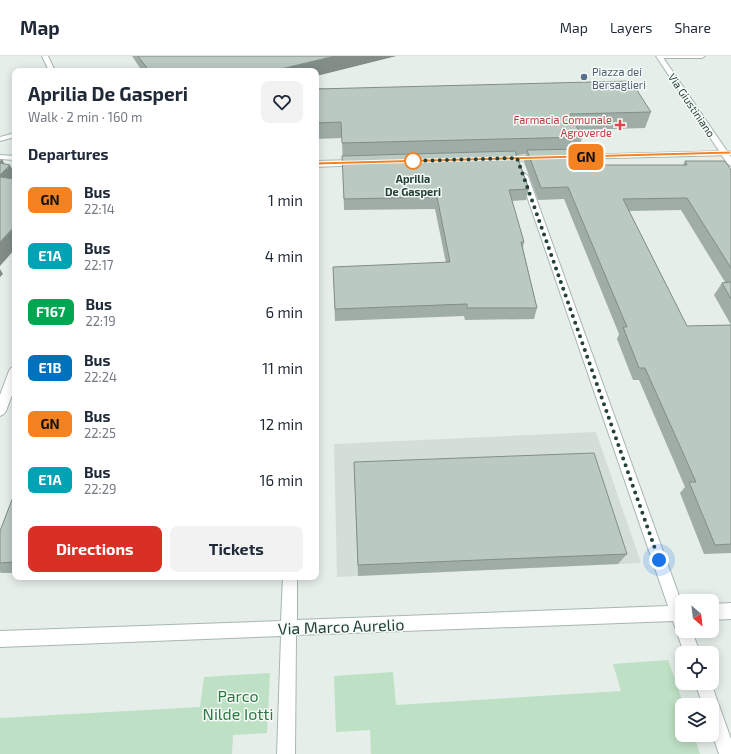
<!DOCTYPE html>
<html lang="en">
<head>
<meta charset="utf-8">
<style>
  body { margin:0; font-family:"Exo 2",sans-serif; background:#f2f2f3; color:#1f2937; height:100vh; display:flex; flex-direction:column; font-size:15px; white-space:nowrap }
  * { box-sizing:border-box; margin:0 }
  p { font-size:13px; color:#747a83 }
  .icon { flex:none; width:22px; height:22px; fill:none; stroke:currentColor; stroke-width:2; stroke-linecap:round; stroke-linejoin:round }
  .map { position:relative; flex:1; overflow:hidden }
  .details { position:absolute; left:12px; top:12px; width:307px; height:512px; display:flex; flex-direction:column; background:#fff; border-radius:8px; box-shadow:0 2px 10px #0003 }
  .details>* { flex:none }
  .badge { padding:0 8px; border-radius:6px; font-size:14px; line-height:26px }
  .needle { width:26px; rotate:152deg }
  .tools { position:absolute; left:675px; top:538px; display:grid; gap:8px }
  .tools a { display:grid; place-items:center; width:44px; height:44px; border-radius:8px; background:#fff; box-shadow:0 2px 10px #0003; font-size:20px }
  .you { position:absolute; width:20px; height:20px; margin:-10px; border:3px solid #fff; border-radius:50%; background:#1a73e8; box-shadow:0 0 0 6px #1a73e833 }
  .map>.badge { position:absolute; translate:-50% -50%; box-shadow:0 0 0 2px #fff }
  h2 { padding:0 16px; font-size:15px; line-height:36px }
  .round { display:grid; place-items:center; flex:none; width:42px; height:42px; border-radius:8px; background:#f2f2f3 }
  .summary { display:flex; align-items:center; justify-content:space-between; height:68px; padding:0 16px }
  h1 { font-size:19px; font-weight:700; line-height:30px }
  .button { display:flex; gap:8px; margin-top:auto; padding:8px 16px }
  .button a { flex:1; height:46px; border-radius:8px; background:#d93025; color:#fff; font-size:16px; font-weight:700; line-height:46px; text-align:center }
  .button a+a { background:#f2f2f3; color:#1f2937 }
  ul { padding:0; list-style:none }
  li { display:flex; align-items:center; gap:12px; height:56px; padding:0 16px }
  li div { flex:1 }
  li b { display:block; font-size:15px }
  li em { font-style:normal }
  li .badge { min-width:44px; font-weight:700; text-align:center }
  header { display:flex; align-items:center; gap:24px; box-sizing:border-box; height:56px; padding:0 20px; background:#fff; border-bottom:1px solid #e0e1e3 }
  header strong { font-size:19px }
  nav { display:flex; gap:22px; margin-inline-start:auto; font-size:14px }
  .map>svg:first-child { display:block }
  .built { fill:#d3ded8 }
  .green { fill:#bee0c4 }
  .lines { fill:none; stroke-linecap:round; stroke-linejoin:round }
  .service-casing { stroke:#a7b7b0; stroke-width:2 }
  .minor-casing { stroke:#a7b7b0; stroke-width:2 }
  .tertiary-casing { stroke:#a7b7b0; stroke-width:2 }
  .service { fill:#fff; fill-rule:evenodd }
  .minor { fill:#fff; fill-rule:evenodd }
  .tertiary { fill:#fff; fill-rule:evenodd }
  .wall { fill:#a0ada7; fill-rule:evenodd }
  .shaded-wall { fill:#828d88 }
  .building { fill:#bac9c2; stroke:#828d88 }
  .line { fill:#f58220; stroke:#fff }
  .walk { stroke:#234136; stroke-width:4; stroke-dasharray:0 7.2 }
  .service-dot { fill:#5c6f8a; stroke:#f6fbf8; stroke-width:1.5 }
  .health-dot { fill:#e0444e; stroke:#f6fbf8; stroke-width:1.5 }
  .stop-dot { fill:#fff; stroke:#f58220; stroke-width:2 }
  .labels { text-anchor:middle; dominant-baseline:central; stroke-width:3; stroke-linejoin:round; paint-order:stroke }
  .far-service-label { font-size:11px; fill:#4e5e75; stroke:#f6fbf8; text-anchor:start }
  .far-street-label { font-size:11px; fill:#234136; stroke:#f6fbf8 }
  .far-health-label { font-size:11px; fill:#be3a42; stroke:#f6fbf8; text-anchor:end }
  .far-stop-label { font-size:11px; font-weight:bold; fill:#234136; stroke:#f6fbf8 }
  .near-street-label { font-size:16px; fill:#234136; stroke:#f6fbf8 }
  .near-park-label { font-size:16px; fill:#2c7943; stroke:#f6fbf8 }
</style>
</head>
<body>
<header>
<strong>Map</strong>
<nav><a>Map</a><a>Layers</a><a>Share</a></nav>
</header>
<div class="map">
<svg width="731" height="698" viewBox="0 0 731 698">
  <rect width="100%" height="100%" fill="#e5eee9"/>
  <path class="built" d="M 596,376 L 641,507 L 337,521 L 334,388 Z"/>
  <path class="green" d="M 668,604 L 684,649 L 682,649 L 682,679 L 694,679 L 700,698 L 371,698 L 370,674 L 336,676 L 334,620 L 393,616 L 396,649 L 621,635 L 613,608 Z
    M 270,617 L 267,677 L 233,679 L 232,698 L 0,698 L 0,662 L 200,651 L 204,621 Z"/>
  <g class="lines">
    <g class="service-casing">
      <path id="service" d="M 657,0 L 705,0 L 702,2 L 660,2 Z"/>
    </g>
    <g class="minor-casing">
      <path id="minor" d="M 656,0 L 662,0 L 731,101 L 731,110 L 727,107 Z
        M 15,77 L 15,81 L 0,85 L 0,81 Z
        M 524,117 L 528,120 L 682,548 L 682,575 L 692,575 L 700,597 L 684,597 L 673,565 L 296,579 L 295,698 L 277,698 L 281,580 L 0,591 L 0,575 L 281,565 L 283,521 L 297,521 L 297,564 L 668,550 L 520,120 Z
        M 731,547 L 731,563 L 712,564 L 712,548 Z
        M 695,627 L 711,627 L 731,683 L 731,698 L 719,698 L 712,677 L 712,649 L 703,649 Z"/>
    </g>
    <g class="tertiary-casing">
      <path id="tertiary" d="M 42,0 L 48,0 L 55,15 L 49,15 Z
        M 731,95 L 731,99 L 573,103 L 569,101 L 573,99 Z
        M 0,99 L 15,100 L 15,104 L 0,103 Z
        M 541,100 L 545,102 L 544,104 L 503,105 L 499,103 L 503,101 Z
        M 359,104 L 362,105 L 362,109 L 316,111 L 316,105 Z
        M 15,311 L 15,331 L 6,355 L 4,358 L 0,360 L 0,339 L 9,315 L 11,312 Z"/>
    </g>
    <use href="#service" class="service"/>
    <use href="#minor" class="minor"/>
    <use href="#tertiary" class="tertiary"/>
  </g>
  <path class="wall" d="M 132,0 L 396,0 L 316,20 L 316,15 L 142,15 Z
    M 316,32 L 651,56 L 645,72 L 578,74 L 582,81 L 579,93 L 593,109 L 683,109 L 685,105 L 731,114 L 731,497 L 704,498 L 680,437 L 685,431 L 639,324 L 633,324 L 617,283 L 619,278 L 564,143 L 538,144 L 524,106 L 526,98 L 517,99 L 529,133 L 526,144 L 512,145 L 524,186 L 523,192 L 537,252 L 534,263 L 465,264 L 464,260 L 335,265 L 333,211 L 446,207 L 435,153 L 344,154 L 342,82 L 316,83 ZM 681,154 L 725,226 L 722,227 L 714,239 L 731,269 L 687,270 L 629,155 Z
    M 354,406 L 627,498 L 618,508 L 358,520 Z
    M 15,436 L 15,517 L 1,517 L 0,516 L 0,475 Z"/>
  <path class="shaded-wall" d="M 335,0 L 396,0 L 316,20 L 316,15 L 273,15 Z
    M 2,103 L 7,113 L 10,109 L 15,118 L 15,126 L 0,124 L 0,105 Z
    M 15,170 L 15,193 L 0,210 L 0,186 Z
    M 0,213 L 3,218 L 0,221 Z"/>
  <path class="building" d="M 138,0 L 335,0 L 273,15 L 149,15 Z
    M 631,25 L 651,56 L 570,58 L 582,81 L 342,87 L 341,66 L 316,67 L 316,33 Z
    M 585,93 L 593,109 L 687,109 L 685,105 L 725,105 L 731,114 L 731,212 L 687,142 L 623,143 L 687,270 L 731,269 L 731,488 L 715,489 L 689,426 L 696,426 L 645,312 L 639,312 L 623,271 L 627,271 L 568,131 L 541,132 L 527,94 Z
    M 515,95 L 529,133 L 509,134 L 524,186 L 521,186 L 537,252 L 467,252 L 467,248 L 335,253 L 333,211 L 450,206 L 437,141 L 344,143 L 342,100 Z
    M 0,107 L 10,109 L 0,119 Z
    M 0,121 L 15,123 L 15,170 L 0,186 Z
    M 731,226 L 731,243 L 722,227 Z
    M 594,397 L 627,498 L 358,509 L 354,406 Z
    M 15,436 L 15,506 L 0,507 L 0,475 Z"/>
  <path class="line" d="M 731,95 L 731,98 L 316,109 L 313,108 L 316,106 Z"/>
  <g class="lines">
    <path class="walk" d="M 413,105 L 412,105 L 517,102 L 659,504"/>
  </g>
  <circle class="service-dot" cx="584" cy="21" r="4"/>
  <path class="health-dot" d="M618 63h4v4h4v4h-4v4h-4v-4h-4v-4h4z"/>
  <circle class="stop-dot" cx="413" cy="105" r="8"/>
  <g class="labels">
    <g class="far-service-label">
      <text x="592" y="15">Piazza dei<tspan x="592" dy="13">Bersaglieri</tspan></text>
    </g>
    <g class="far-street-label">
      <text transform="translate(692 49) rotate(56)">Via Giustiniano</text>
    </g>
    <g class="far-health-label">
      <text x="612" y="63">Farmacia Comunale<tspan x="612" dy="13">Agroverde</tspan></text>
    </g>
    <g class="far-stop-label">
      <text x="413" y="122">Aprilia<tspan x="413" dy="13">De Gasperi</tspan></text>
    </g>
    <g class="near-street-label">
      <text transform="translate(341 570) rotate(-2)">Via Marco Aurelio</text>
    </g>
    <g class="near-park-label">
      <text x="238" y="639">Parco<tspan x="238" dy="18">Nilde Iotti</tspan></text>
    </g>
  </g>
</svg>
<div class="tools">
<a><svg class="needle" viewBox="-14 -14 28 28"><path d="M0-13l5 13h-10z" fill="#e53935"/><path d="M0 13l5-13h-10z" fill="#747a83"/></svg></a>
<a><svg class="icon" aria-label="locate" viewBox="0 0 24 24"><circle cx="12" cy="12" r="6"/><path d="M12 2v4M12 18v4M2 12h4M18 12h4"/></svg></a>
<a><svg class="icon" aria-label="layers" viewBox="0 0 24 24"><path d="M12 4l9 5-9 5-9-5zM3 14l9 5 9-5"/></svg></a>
</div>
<div class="you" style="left:659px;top:504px"></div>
<b class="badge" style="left:586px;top:101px;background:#f58220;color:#111">GN</b>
<section class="details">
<div class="summary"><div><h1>Aprilia De Gasperi</h1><p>Walk · 2 min · 160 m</p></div><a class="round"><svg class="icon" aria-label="heart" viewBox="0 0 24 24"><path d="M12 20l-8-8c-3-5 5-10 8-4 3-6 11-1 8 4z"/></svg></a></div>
<h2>Departures</h2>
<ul>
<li><span class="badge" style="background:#f58220;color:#111">GN</span><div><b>Bus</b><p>22:14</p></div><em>1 min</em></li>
<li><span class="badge" style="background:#00a3b4;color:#fff">E1A</span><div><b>Bus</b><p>22:17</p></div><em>4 min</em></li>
<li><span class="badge" style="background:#00a651;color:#fff">F167</span><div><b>Bus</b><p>22:19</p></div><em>6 min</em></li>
<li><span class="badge" style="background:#0072bc;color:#fff">E1B</span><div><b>Bus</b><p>22:24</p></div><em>11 min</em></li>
<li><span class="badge" style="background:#f58220;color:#111">GN</span><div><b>Bus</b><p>22:25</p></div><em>12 min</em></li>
<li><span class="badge" style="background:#00a3b4;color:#fff">E1A</span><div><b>Bus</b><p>22:29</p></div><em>16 min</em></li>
</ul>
<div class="button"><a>Directions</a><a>Tickets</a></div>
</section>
</div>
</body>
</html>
